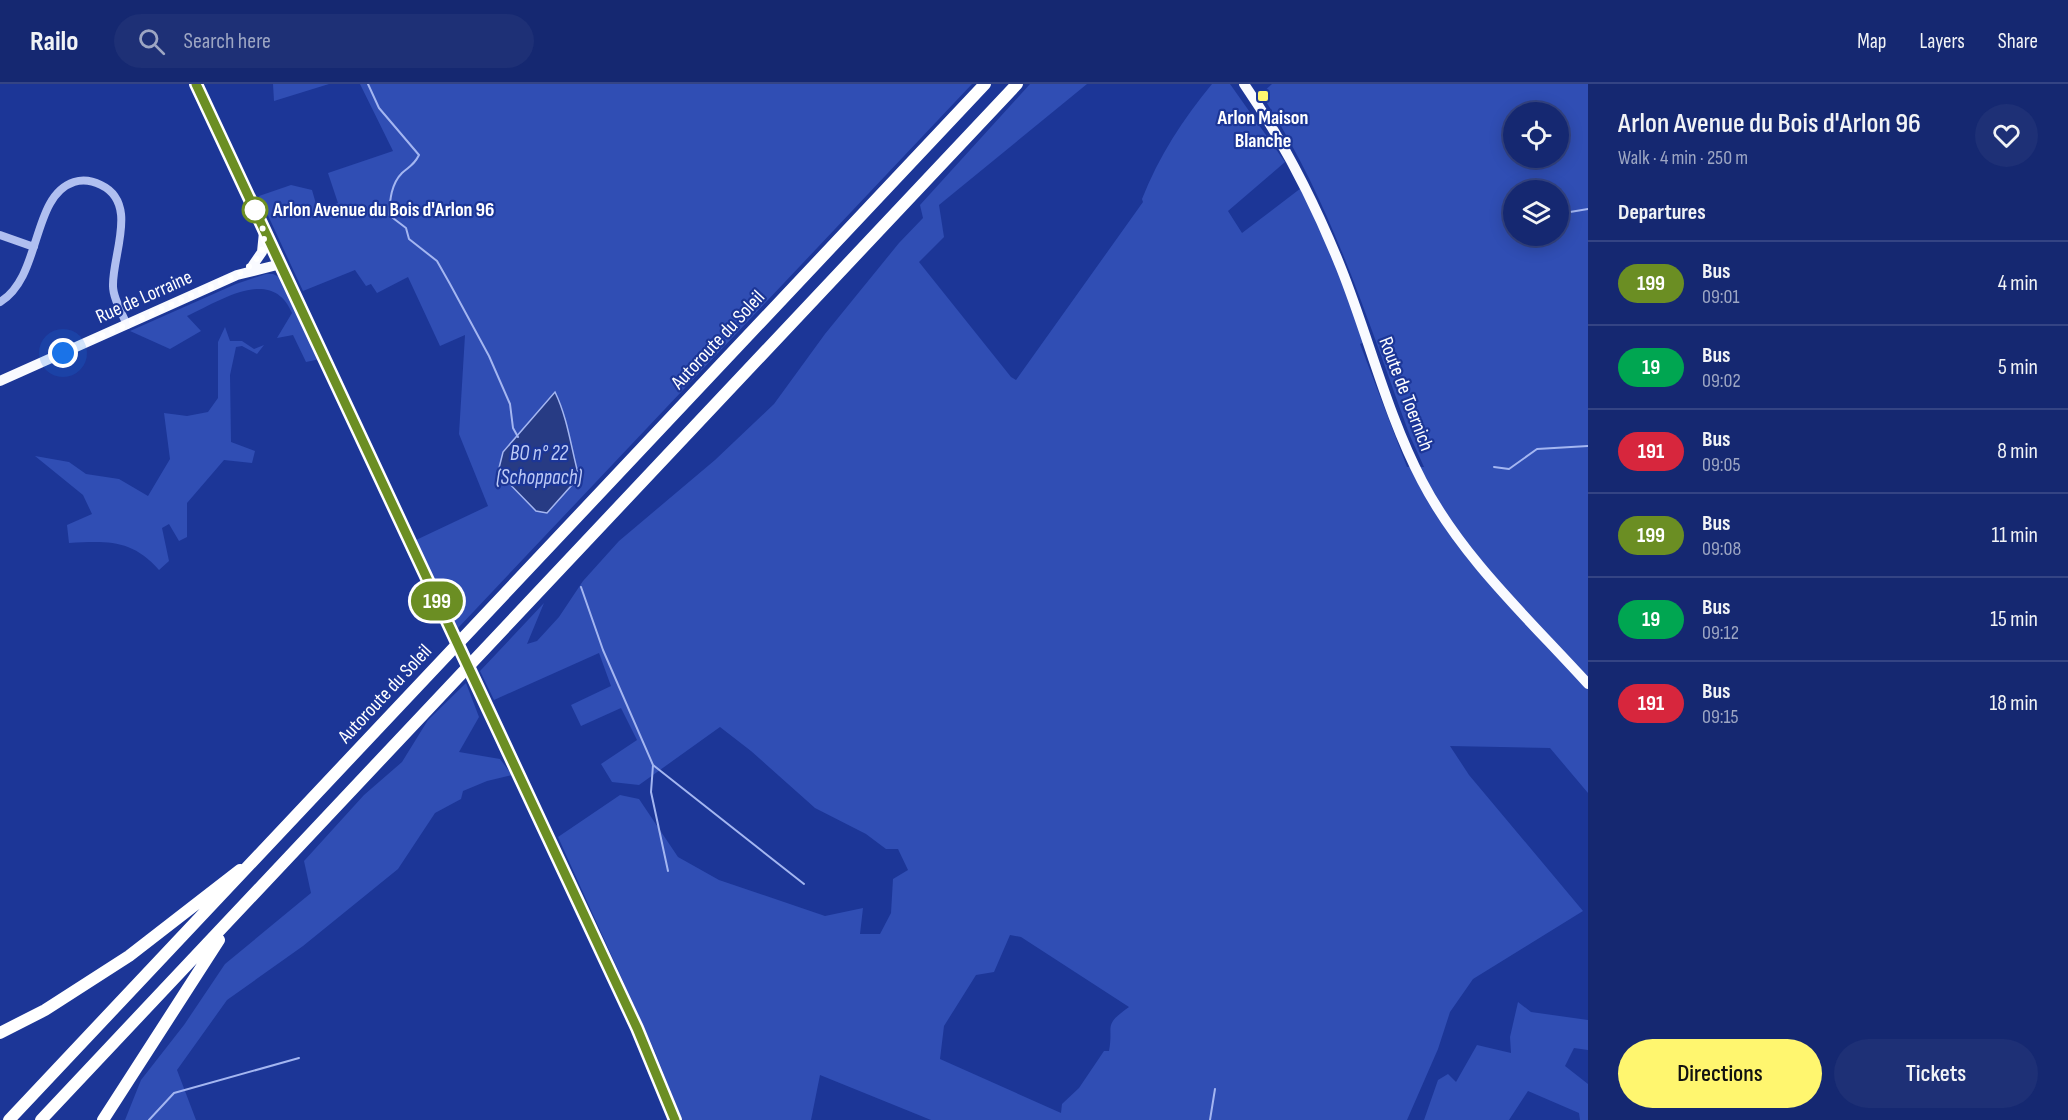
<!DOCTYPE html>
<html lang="en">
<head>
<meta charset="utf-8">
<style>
  body { margin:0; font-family:"Sofia Sans Condensed",sans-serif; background:#1e3076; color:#f1f3f6; height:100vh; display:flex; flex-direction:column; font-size:22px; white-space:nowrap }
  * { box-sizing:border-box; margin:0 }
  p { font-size:20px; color:#9da6c3 }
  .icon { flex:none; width:33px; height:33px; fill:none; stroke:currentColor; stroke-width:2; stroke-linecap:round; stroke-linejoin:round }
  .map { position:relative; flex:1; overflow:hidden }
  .details { display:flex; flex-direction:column; background:#152871; width:480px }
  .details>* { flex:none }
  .badge { padding:0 12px; border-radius:20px; font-size:21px; line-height:39px }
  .controls { position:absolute; left:1503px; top:18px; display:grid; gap:12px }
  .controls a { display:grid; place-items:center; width:66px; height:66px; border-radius:50%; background:#152871; box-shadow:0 3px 15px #0003,0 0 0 2px #344484; font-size:30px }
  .you { position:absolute; width:30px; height:30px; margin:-15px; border:4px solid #fff; border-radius:50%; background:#1a73e8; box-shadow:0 0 0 9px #1a73e833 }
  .map>.badge { position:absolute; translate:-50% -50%; box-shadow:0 0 0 3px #fff }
  h2 { padding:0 30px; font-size:22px; line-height:54px }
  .round { display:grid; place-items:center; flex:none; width:63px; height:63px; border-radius:32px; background:#1e3076 }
  .overview { display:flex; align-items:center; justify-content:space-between; height:102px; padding:0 30px }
  h1 { font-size:28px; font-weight:600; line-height:45px }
  .primary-button { display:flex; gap:12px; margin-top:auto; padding:12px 30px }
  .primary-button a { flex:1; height:69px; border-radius:36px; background:#fff66f; color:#111; font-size:24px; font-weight:600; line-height:69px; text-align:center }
  .primary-button a+a { background:#1e3076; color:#f1f3f6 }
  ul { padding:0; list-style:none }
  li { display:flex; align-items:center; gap:18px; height:84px; padding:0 30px; border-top:2px solid #344484 }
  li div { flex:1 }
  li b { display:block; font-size:22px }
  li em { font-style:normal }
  li .badge { min-width:66px; font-weight:700; text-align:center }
  header { display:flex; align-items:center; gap:36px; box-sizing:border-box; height:84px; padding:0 30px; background:#152871; border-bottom:2px solid #344484 }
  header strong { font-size:28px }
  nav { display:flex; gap:33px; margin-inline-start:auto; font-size:21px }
  .search { width:420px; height:54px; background:#1e3076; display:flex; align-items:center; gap:15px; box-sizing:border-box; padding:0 21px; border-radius:33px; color:#9da6c3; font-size:22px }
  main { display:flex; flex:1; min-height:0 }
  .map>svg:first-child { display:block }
  .green { fill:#304eb4; fill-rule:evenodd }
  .water { fill:#273b84; stroke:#a4b6f1; stroke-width:1.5 }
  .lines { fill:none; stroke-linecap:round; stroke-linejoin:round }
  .stream { stroke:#a4b6f1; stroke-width:2 }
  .minor { stroke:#b0bff0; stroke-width:8 }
  .major { stroke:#f9faff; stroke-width:10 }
  .highway { stroke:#fff; stroke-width:12 }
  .major-bridge { stroke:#f9faff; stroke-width:10 }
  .line-casing { stroke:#fff; stroke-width:14 }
  .line { stroke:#6b8e23; stroke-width:9 }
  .walk { stroke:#fff; stroke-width:6; stroke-dasharray:0 10.8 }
  .poi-dot { fill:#fff66f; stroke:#1c3697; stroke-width:2 }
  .stop-dot { fill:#fff; stroke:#6b8e23; stroke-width:3 }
  .labels { text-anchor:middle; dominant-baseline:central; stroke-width:4.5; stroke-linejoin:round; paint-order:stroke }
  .poi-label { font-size:20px; font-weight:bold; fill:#fff; stroke:#1c3697 }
  .stop-label { font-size:20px; font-weight:bold; fill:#fff; stroke:#1c3697; text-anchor:start }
  .street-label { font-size:20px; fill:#fff; stroke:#1c3697 }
  .water-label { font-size:21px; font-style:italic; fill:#bdcaf6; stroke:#1c3697 }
</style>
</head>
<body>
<header>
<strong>Railo</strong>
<div class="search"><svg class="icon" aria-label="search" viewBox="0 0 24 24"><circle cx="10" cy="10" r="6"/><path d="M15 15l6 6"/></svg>Search here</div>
<nav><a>Map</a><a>Layers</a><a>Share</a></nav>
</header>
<main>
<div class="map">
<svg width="1588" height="1036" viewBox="0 0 1588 1036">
  <rect width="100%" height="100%" fill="#1c3697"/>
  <path class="green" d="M 273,0 L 329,0 L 274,17 Z
    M 360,0 L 972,0 L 458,544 L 416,456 L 488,422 L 459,350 L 465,251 L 440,262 L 408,193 L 377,209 L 371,200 L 366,202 L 355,186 L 303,207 L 259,112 L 291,101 L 312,106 L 318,127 L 338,119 L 328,89 L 393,67 Z
    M 1030,0 L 1087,0 L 939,121 L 944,153 L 919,178 L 1011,293 L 1016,296 L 1143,118 L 1142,115 C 1159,72 1183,35 1212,0 L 1230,0 L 1285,78 L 1228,127 L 1242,149 L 1305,101 L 1367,257 L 1360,260 L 1407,383 L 1424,383 L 1410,352 C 1367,235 1330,114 1261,10 L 1272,0 L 1588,0 L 1588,709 L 1550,664 L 1450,662 L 1469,691 L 1583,827 L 1473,895 L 1450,928 L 1438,965 L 1407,1036 L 931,1036 L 820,991 L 811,1036 L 682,1036 L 655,968 L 558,753 L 620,711 L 639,715 L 678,773 L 719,796 L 825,832 L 863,824 L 860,850 L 880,850 L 891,829 L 893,795 L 908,786 L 898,765 L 886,765 L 866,750 L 815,724 L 751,667 L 720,643 L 639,701 L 612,698 L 601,680 L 637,656 L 621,624 L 581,642 L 571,621 L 611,602 L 599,569 L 494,616 L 480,587 L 544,519 L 527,560 L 537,557 L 559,533 L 583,497 L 619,457 L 715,376 L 774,320 L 825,250 L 899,159 L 923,134 L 920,121 ZM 1514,28 L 1558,28 L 1558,74 L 1514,74 ZM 1514,106 L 1558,106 L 1558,152 L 1514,152 ZM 1010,851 L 1021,853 L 1129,923 C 1102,942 1114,941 1109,967 L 1104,967 L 1079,1004 L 1062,1020 L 1061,1029 L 940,975 L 944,942 L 976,891 L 994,888 Z
    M 266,190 L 273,190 L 281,194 L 320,275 L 306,278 L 293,251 L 277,254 L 292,229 C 272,181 220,217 187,232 L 201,247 L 170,265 L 130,247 L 236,200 Z
    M 225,243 L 230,257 L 242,257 L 254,265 L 264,261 L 257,270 L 242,262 L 236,263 L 230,291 L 231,358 L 255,367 L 252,379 L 224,376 L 187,419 L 187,453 L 179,457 L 169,440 L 162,444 L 169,477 L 159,486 C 132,455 107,457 69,459 L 67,441 L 92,430 L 83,411 L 35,372 L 69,378 L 86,390 L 119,395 L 148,412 L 170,375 L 164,329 L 187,332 L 208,328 L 218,314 L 218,258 Z
    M 466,599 L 479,633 L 459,668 L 500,675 L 512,691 L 487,697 L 463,707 L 461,715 L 435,729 L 398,785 L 303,862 L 227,916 L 177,986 L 196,1036 L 125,1036 L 141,996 L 184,941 L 225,880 L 311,809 L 304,777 L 364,711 L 402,678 L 428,636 Z
    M 1518,918 L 1531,928 L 1588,936 L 1588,966 L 1574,964 L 1565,982 L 1588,1000 L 1588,1036 L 1580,1036 L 1579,1029 L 1528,1007 L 1509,1036 L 1424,1036 L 1438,996 L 1448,990 L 1456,998 L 1477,961 L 1511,969 L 1510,953 Z"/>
  <path class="water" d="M 555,308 C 568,335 571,364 579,393 L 547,429 L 536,427 L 498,388 L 503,368 Z"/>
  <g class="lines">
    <path class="stream" d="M 368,0 L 379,24 L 419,71 C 414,81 410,82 402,89 C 391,100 390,116 389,131 L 406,144 L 409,155 L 437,177 L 450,200 L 489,272 L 510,320 L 513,344 L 518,353
      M 1570,128 L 1588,125
      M 1494,383 L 1509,385 L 1537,365 L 1588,362
      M 581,503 L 603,566 L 653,681 L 651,708 L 668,787
      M 653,681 L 804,800
      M 149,1036 L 174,1009 L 299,974
      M 1210,1036 L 1215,1005"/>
    <path class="minor" d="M 0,151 L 34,163
      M 0,218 C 42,193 31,112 74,98 C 83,95 93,97 101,101 C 139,119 112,171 113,202 C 113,214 122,229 127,241"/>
    <path class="major" d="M 196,0 L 442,527
      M 1244,0 C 1284,58 1315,119 1341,184 C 1369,254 1387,330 1422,397 C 1462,474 1530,536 1588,600
      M 253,181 L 262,168 L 264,148
      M 0,297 L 237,191 L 281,180
      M 486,620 L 637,944 L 675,1036"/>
    <path class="highway" d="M 0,949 L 45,926 L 129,872 L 240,786
      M 9,1036 L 985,0
      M 41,1036 L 1017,0
      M 103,1036 L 219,856"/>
    <path class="major-bridge" d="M 442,527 L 486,620"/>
  </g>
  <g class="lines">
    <g class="line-casing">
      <path id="line" d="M 196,0 L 637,944 L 675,1036"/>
    </g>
    <use href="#line" class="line"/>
    <path class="walk" d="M 63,269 L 237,191 C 266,173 271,156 255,126"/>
  </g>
  <rect class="poi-dot" x="1257" y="6" width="12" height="12" rx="3"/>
  <circle class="stop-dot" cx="255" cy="126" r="12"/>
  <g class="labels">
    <g class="poi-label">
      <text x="1263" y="34">Arlon Maison<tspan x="1263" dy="23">Blanche</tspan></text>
    </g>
    <g class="stop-label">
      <text x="273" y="126">Arlon Avenue du Bois d'Arlon 96</text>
    </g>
    <g class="street-label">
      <text transform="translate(144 213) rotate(-24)">Rue de Lorraine</text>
      <text transform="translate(718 256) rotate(-47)">Autoroute du Soleil</text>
      <text transform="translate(1406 310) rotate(69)">Route de Toernich</text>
      <text transform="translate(385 610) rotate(-47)">Autoroute du Soleil</text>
    </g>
    <g class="water-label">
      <text x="539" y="369">BO n° 22<tspan x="539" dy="24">(Schoppach)</tspan></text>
    </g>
  </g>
</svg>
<div class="controls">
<a><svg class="icon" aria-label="locate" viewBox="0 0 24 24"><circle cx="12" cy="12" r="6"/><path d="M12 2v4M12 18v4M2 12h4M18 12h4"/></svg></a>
<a><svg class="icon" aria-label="layers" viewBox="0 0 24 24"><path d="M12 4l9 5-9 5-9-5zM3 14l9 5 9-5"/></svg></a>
</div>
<div class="you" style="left:63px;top:269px"></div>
<b class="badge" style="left:437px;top:517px;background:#6b8e23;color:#fff">199</b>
</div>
<section class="details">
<div class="overview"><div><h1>Arlon Avenue du Bois d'Arlon 96</h1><p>Walk · 4 min · 250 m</p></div><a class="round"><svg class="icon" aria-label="heart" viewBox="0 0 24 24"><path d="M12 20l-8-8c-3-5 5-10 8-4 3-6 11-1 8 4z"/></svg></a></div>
<h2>Departures</h2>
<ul>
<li><span class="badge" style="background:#6b8e23;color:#fff">199</span><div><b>Bus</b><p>09:01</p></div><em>4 min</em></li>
<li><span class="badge" style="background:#00a651;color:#fff">19</span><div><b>Bus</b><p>09:02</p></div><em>5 min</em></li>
<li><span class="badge" style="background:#d7263d;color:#fff">191</span><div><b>Bus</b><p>09:05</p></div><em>8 min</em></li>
<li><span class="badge" style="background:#6b8e23;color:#fff">199</span><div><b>Bus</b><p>09:08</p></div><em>11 min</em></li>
<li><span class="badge" style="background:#00a651;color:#fff">19</span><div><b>Bus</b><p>09:12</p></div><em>15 min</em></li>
<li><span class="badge" style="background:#d7263d;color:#fff">191</span><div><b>Bus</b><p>09:15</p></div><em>18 min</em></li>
</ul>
<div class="primary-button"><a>Directions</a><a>Tickets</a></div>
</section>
</main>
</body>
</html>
